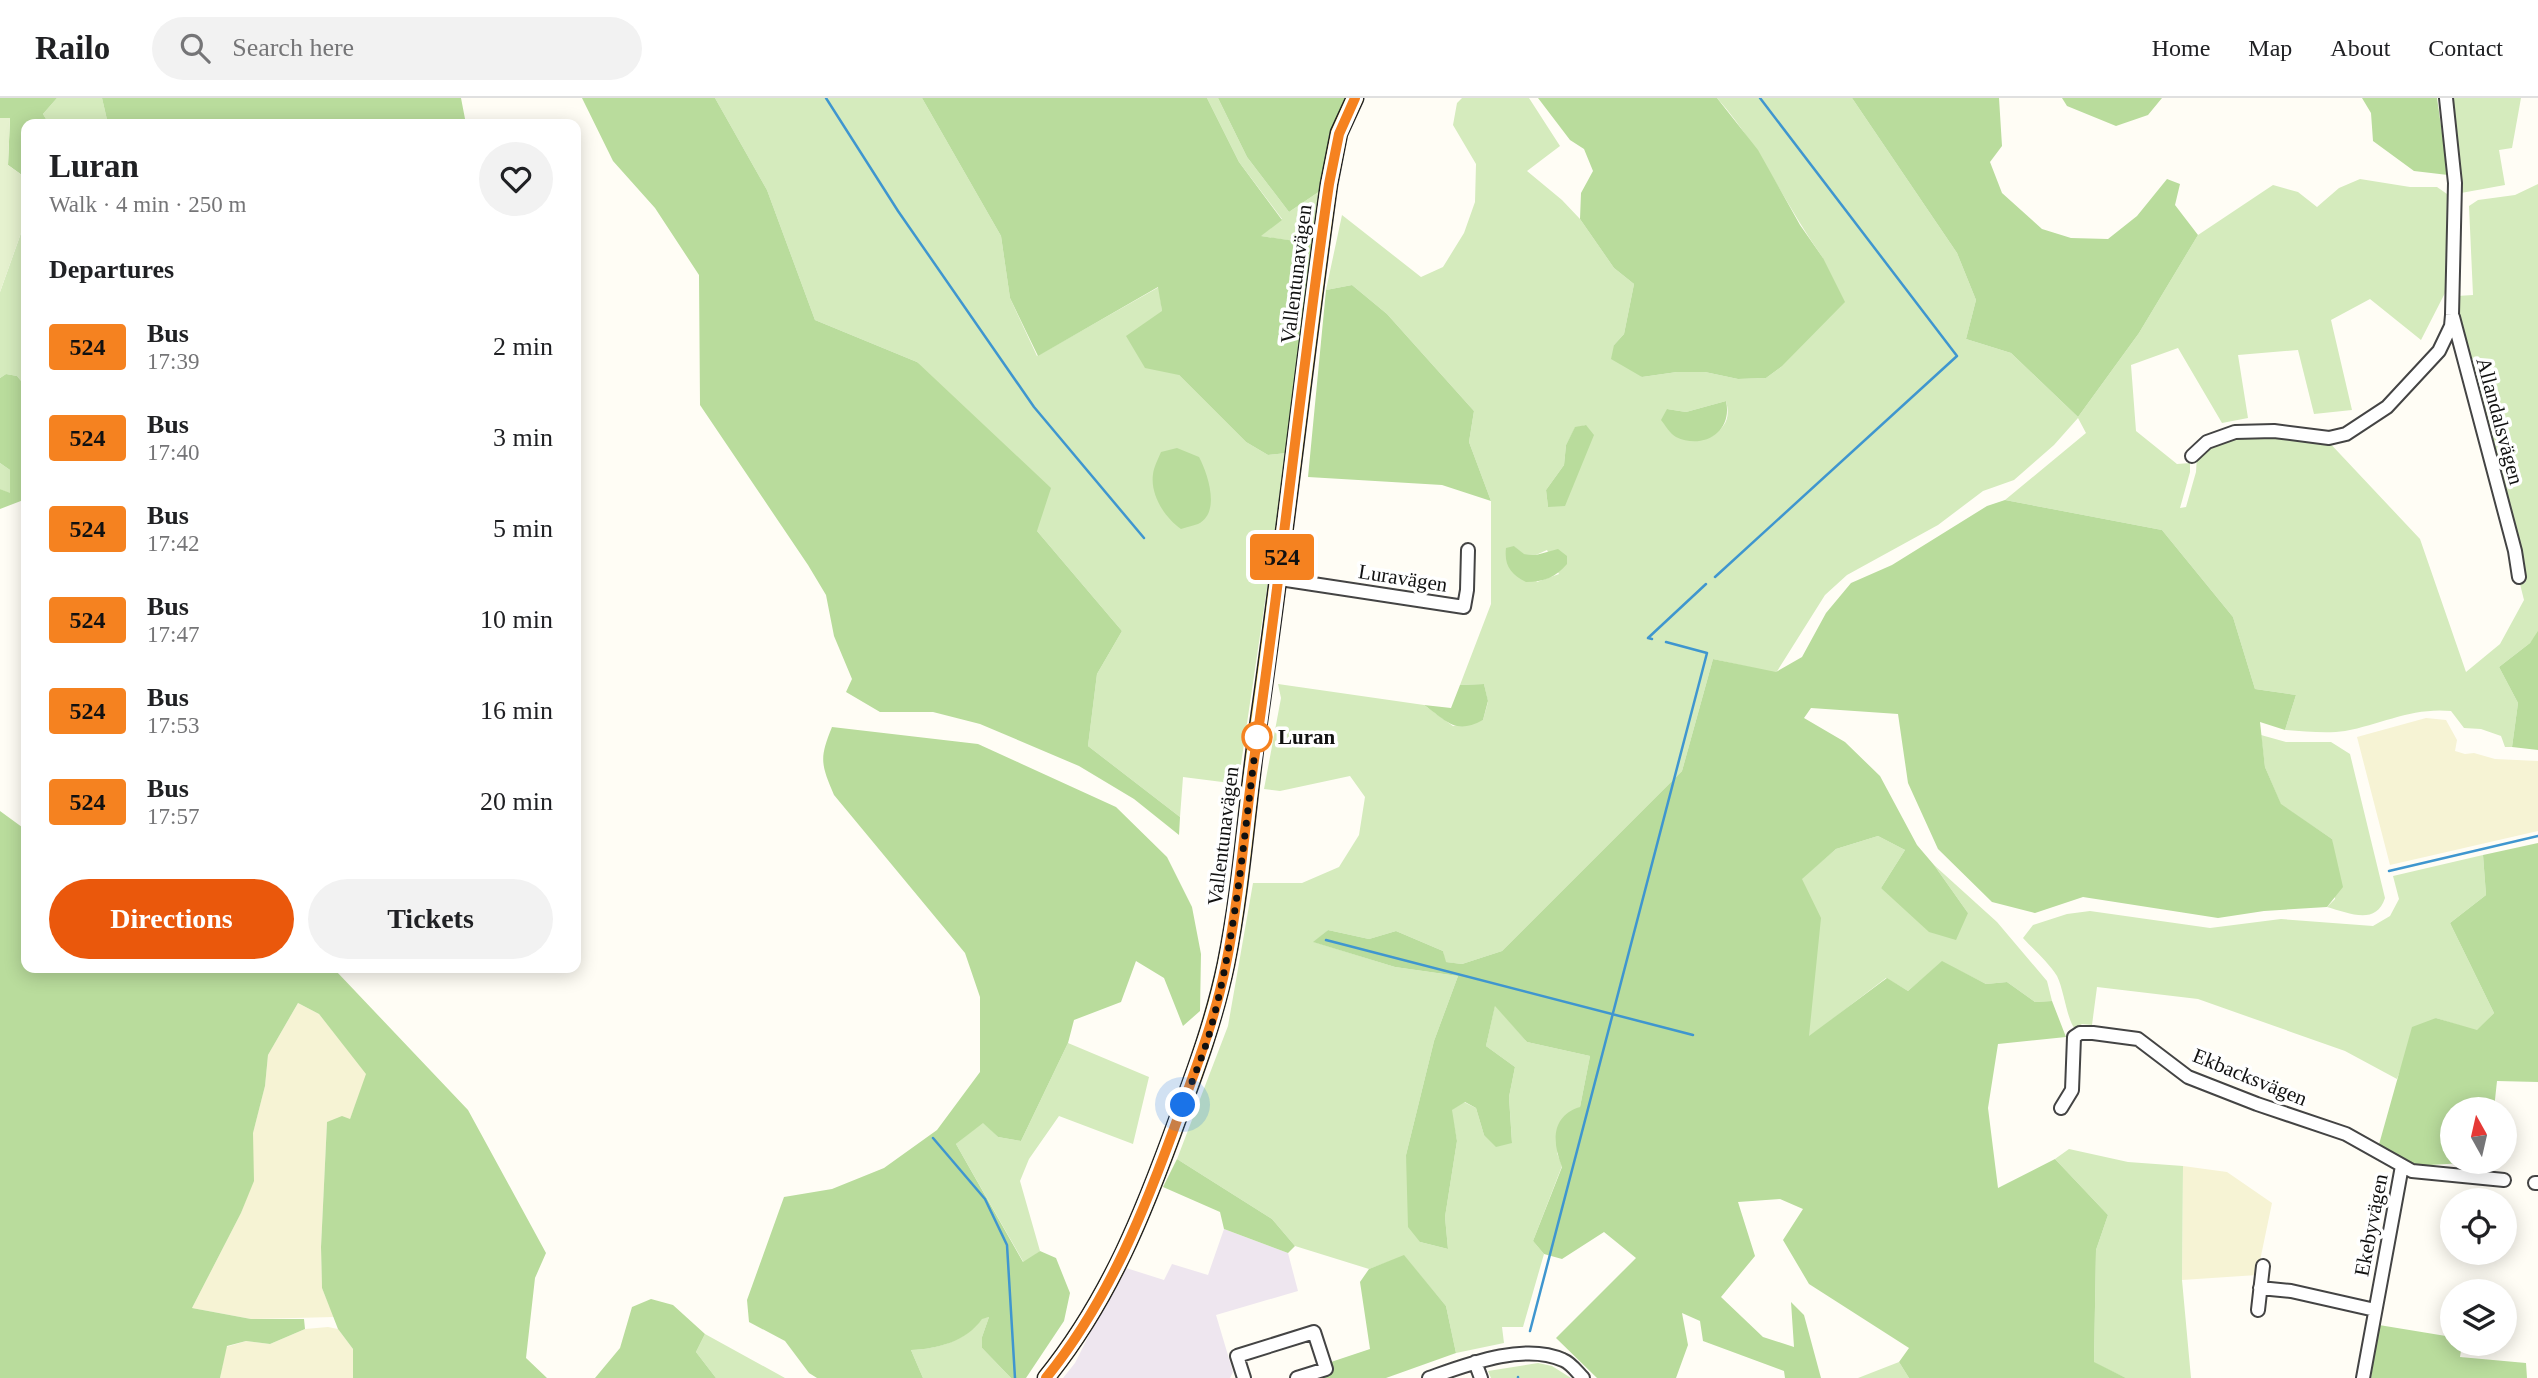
<!DOCTYPE html>
<html lang="en">
<head>
<meta charset="utf-8">
<style>
  body { margin:0; font-family:"Times New Roman",serif; background:#f2f2f2; color:#202124; height:100vh; display:flex; flex-direction:column; font-size:26px; white-space:nowrap }
  * { box-sizing:border-box; margin:0 }
  p { font-size:23px; color:#757577 }
  .icon { flex:none; width:38px; height:38px; fill:none; stroke:currentColor; stroke-width:2; stroke-linecap:round; stroke-linejoin:round }
  .map { position:relative; flex:1; overflow:hidden }
  .sheet { position:absolute; left:21px; top:21px; width:560px; height:854px; display:flex; flex-direction:column; background:#fff; border-radius:14px; box-shadow:0 4px 18px #0003 }
  .sheet>* { flex:none }
  .badge { padding:0 14px; border-radius:5px; font-size:24px; line-height:46px }
  .needle { width:46px; rotate:352deg }
  .controls { position:absolute; left:2440px; top:999px; display:grid; gap:14px }
  .controls a { display:grid; place-items:center; width:77px; height:77px; border-radius:50%; background:#fff; box-shadow:0 4px 18px #0003; font-size:35px }
  .you { position:absolute; width:35px; height:35px; margin:-18px; border:5px solid #fff; border-radius:50%; background:#1a73e8; box-shadow:0 0 0 10px #1a73e833 }
  .map>.badge { position:absolute; translate:-50% -50%; box-shadow:0 0 0 4px #fff }
  h2 { padding:0 28px; font-size:26px; line-height:63px }
  .round { display:grid; place-items:center; flex:none; width:74px; height:74px; border-radius:37px; background:#f2f2f2 }
  .summary { display:flex; align-items:center; justify-content:space-between; height:119px; padding:0 28px }
  h1 { font-size:33px; font-weight:700; line-height:52px }
  .action { display:flex; gap:14px; margin-top:auto; padding:14px 28px }
  .action a { flex:1; height:80px; border-radius:42px; background:#ea580c; color:#fff; font-size:28px; font-weight:700; line-height:80px; text-align:center }
  .action a+a { background:#f2f2f2; color:#202124 }
  ul { padding:0; list-style:none }
  li { display:flex; align-items:center; gap:21px; height:91px; padding:0 28px }
  li div { flex:1 }
  li b { display:block; font-size:26px }
  li em { font-style:normal }
  li .badge { min-width:77px; font-weight:700; text-align:center }
  header { display:flex; align-items:center; gap:42px; box-sizing:border-box; height:98px; padding:0 35px; background:#fff; border-bottom:2px solid #e0e0e0 }
  header strong { font-size:33px }
  nav { display:flex; gap:38px; margin-inline-start:auto; font-size:24px }
  .search { width:490px; height:63px; background:#f2f2f2; display:flex; align-items:center; gap:18px; box-sizing:border-box; padding:0 24px; border-radius:38px; color:#757577; font-size:26px }
  .map>svg:first-child { display:block }
  .industrial { fill:#eee6ef }
  .farmland { fill:#f6f3d4 }
  .green { fill:#d5ebbd; fill-rule:evenodd }
  .forest { fill:#b9dc9c }
  .pitch { fill:#e6f2cf }
  .lines { fill:none; stroke-linecap:round; stroke-linejoin:round }
  .stream { stroke:#3f96cf; stroke-width:2.5 }
  .minor-casing { stroke:#444; stroke-width:16 }
  .major-casing { stroke:#222; stroke-width:19 }
  .minor { stroke:#fff; stroke-width:12 }
  .major { stroke:#f9d66b; stroke-width:16 }
  .line-casing { stroke:#fff; stroke-width:16 }
  .line { stroke:#f58220; stroke-width:10 }
  .walk { stroke:#111; stroke-width:7; stroke-dasharray:0 12.6 }
  .stop-dot { fill:#fff; stroke:#f58220; stroke-width:3.5 }
  .labels { text-anchor:middle; dominant-baseline:central; stroke-width:7; stroke-linejoin:round; paint-order:stroke }
  .street-label { font-size:21px; fill:#111; stroke:#fff }
  .stop-label { font-size:21px; font-weight:bold; fill:#111; stroke:#fff; text-anchor:start }
</style>
</head>
<body>
<header>
<strong>Railo</strong>
<div class="search"><svg class="icon" aria-label="search" viewBox="0 0 24 24"><circle cx="10" cy="10" r="6"/><path d="M15 15l6 6"/></svg>Search here</div>
<nav><a>Home</a><a>Map</a><a>About</a><a>Contact</a></nav>
</header>
<div class="map">
<svg width="2538" height="1280" viewBox="0 0 2538 1280">
  <rect width="100%" height="100%" fill="#fffdf5"/>
  <path class="industrial" d="M 1224,1131 L 1288,1155 L 1298,1193 L 1216,1217 L 1233,1274 L 1230,1280 L 1063,1280 L 1075,1265 L 1123,1169 L 1164,1182 L 1172,1166 L 1208,1177 Z"/>
  <path class="farmland" d="M 2426,620 L 2446,622 L 2457,642 L 2455,653 L 2465,656 L 2474,655 L 2495,661 L 2538,663 L 2538,733 L 2390,767 L 2357,639 Z
    M 298,905 L 319,916 L 367,976 L 350,1021 L 327,1024 L 321,1149 L 322,1190 L 334,1219 L 251,1221 L 192,1210 L 241,1115 L 253,1083 L 253,1034 L 265,988 L 268,957 Z
    M 2183,1068 L 2227,1074 L 2272,1105 L 2257,1177 L 2182,1182 Z
    M 328,1229 L 338,1231 L 353,1251 L 353,1280 L 220,1280 L 226,1249 L 246,1243 L 270,1246 L 305,1231 Z"/>
  <path class="green" d="M 57,0 L 102,0 L 108,26 L 49,26 L 43,16 Z
    M 715,0 L 922,0 L 1001,138 L 1010,200 L 1037,258 L 1159,189 L 1162,213 L 1179,277 L 1246,344 L 1268,357 L 1287,355 L 1238,686 L 1183,679 L 1180,719 L 1088,648 L 1097,576 L 1122,533 L 1037,433 L 917,264 L 815,222 L 767,92 Z
    M 1207,0 L 1218,0 L 1247,59 L 1289,114 L 1320,93 L 1315,146 L 1260,138 L 1282,121 L 1239,64 Z
    M 1462,0 L 1529,0 L 1560,48 L 1527,73 L 1562,102 L 1580,121 L 1614,170 L 1634,186 L 1624,236 L 1614,247 L 1642,279 L 1677,274 L 1705,274 L 1738,281 L 1766,280 L 1781,269 L 1823,160 C 1786,108 1760,48 1717,0 L 1852,0 L 1957,155 L 1976,202 L 1966,241 L 2011,255 L 2078,319 L 2139,235 L 2198,137 L 2273,87 L 2298,94 L 2317,109 L 2339,90 L 2360,81 L 2410,89 L 2437,89 L 2447,96 L 2445,195 L 2421,242 L 2370,201 L 2331,222 L 2352,312 L 2314,316 L 2298,252 L 2238,257 L 2248,320 L 2222,325 L 2178,250 L 2131,267 L 2136,333 L 2177,366 L 2190,365 L 2190,374 L 2180,410 L 2186,409 L 2196,374 L 2197,358 L 2208,346 L 2237,336 L 2325,340 L 2420,441 L 2466,574 L 2500,546 L 2524,502 L 2520,486 L 2526,484 L 2458,215 L 2457,198 L 2473,197 L 2469,108 L 2478,102 L 2515,97 L 2538,86 L 2538,535 L 2530,545 L 2499,569 L 2518,605 L 2512,649 L 2505,649 L 2501,638 L 2481,631 L 2464,630 L 2451,613 C 2413,609 2382,626 2345,633 C 2326,636 2304,633 2285,632 L 2296,597 L 2255,591 L 2233,519 L 2162,432 L 2005,402 L 2086,335 L 2078,320 L 2054,347 L 2014,382 L 1983,393 L 1938,427 L 1847,477 L 1825,497 L 1776,575 L 1713,561 L 1682,673 L 1502,853 L 1462,866 L 1445,864 L 1443,853 L 1396,833 L 1369,841 L 1328,832 L 1314,844 L 1395,869 L 1458,878 L 1434,943 L 1406,1057 L 1420,1144 L 1448,1151 L 1445,1119 L 1457,1043 L 1451,1012 L 1464,1004 L 1476,1010 L 1484,1037 L 1512,1044 L 1509,999 L 1515,969 L 1486,948 L 1495,907 L 1527,944 L 1590,958 L 1580,1009 L 1557,1055 L 1562,1068 L 1533,1143 L 1544,1156 L 1523,1229 L 1502,1229 L 1504,1245 L 1456,1255 L 1446,1208 L 1404,1158 L 1369,1171 L 1295,1148 L 1272,1121 L 1177,1061 L 1228,928 L 1253,785 L 1302,785 L 1339,769 L 1359,737 L 1365,699 L 1350,678 L 1280,693 L 1264,691 L 1281,600 L 1278,586 L 1424,607 L 1453,628 L 1483,622 L 1488,604 L 1484,586 L 1460,587 L 1491,506 L 1491,403 L 1469,344 L 1474,313 L 1387,216 L 1352,187 L 1326,192 L 1342,117 L 1421,179 L 1443,169 L 1464,135 L 1475,104 L 1476,66 L 1453,27 L 1457,5 ZM 1726,303 C 1731,321 1725,329 1711,339 L 1667,311 L 1686,314 ZM 1586,327 L 1548,409 L 1546,392 L 1564,367 L 1566,347 L 1575,330 ZM 1514,448 L 1523,456 L 1536,457 L 1547,452 L 1559,476 L 1537,484 Z
    M 2453,0 L 2521,0 L 2512,50 L 2499,52 L 2505,87 L 2461,95 Z
    M 26,121 L 26,289 L 17,278 L 6,276 L 0,280 L 0,194 Z
    M 0,365 L 10,372 L 10,396 L 0,391 Z
    M 2261,637 L 2286,644 L 2331,644 L 2350,656 L 2385,800 C 2376,828 2349,815 2327,809 L 2335,801 L 2332,741 L 2281,707 L 2265,669 Z
    M 1878,738 L 1905,752 L 1881,790 L 1968,815 L 1934,767 L 1997,824 L 2047,883 L 2052,903 L 2035,904 L 2007,884 L 1986,886 L 1942,864 L 1908,893 L 1886,880 L 1809,939 L 1657,764 L 1802,780 L 1836,751 Z
    M 2483,757 L 2486,797 L 2450,825 L 2494,915 L 2477,933 L 2436,920 L 2403,965 L 2397,981 L 2345,953 L 2198,901 L 2097,889 L 2092,927 L 2082,926 L 2075,931 C 2067,922 2064,892 2057,878 C 2048,864 2034,852 2023,840 L 2033,827 L 2067,816 L 2090,813 L 2210,830 L 2281,821 L 2373,828 L 2390,818 L 2399,801 L 2393,778 Z
    M 1068,945 L 1149,979 L 1133,1046 L 1059,1018 L 1029,1061 L 1020,1083 L 1040,1153 L 1024,1165 L 956,1046 L 983,1024 L 998,1039 L 1021,1043 Z
    M 2069,1051 L 2128,1064 L 2183,1068 L 2182,1182 L 2191,1280 L 2126,1280 L 2094,1265 L 2096,1152 L 2108,1117 L 2055,1061 Z
    M 989,1219 L 982,1239 L 982,1250 L 1011,1280 L 923,1280 L 911,1252 C 937,1251 967,1243 982,1220 Z
    M 705,1236 L 785,1280 L 716,1280 L 696,1254 Z
    M 1899,1264 L 1909,1280 L 1858,1280 Z
    M 1538,1265 L 1552,1268 L 1571,1280 L 1491,1280 L 1488,1273 Z"/>
  <path class="forest" d="M 0,0 L 57,0 L 43,16 L 49,26 L 26,26 L 26,80 L 8,67 L 10,20 L 0,20 Z
    M 102,0 L 461,0 L 466,26 L 108,26 Z
    M 582,0 L 715,0 L 767,92 L 815,222 L 917,264 L 1051,390 L 1037,433 L 1122,533 L 1097,576 L 1088,648 L 1180,719 L 1179,737 L 1134,701 L 1079,668 L 980,626 L 933,614 L 880,614 L 846,594 L 852,581 L 834,538 L 826,497 L 808,467 L 700,307 L 699,177 L 655,110 L 613,63 Z
    M 922,0 L 1207,0 L 1239,64 L 1282,122 L 1261,138 L 1315,146 L 1287,355 L 1268,357 L 1246,344 L 1179,277 L 1145,270 L 1126,238 L 1162,213 L 1158,189 L 1038,258 L 1010,200 L 1001,138 Z
    M 1218,0 L 1345,0 L 1329,38 L 1320,93 L 1289,114 L 1247,59 Z
    M 1538,0 L 1717,0 L 1758,52 L 1800,127 L 1823,160 L 1845,204 L 1781,269 L 1766,280 L 1738,281 L 1705,274 L 1677,274 L 1642,279 L 1611,261 L 1614,247 L 1624,236 L 1634,186 L 1614,170 L 1580,121 L 1581,95 L 1593,73 L 1584,51 L 1570,42 Z
    M 1852,0 L 1999,0 L 2002,48 L 1990,64 L 2002,95 L 2042,131 L 2071,140 L 2108,141 L 2137,118 L 2167,81 L 2180,86 L 2175,107 L 2198,137 L 2139,235 L 2078,319 L 2011,255 L 1966,241 L 1976,202 L 1957,155 Z
    M 2062,0 L 2162,0 L 2148,17 L 2116,28 L 2067,8 Z
    M 2362,0 L 2437,0 L 2448,77 L 2414,73 L 2373,43 L 2371,15 Z
    M 1352,187 L 1387,216 L 1474,313 L 1469,344 L 1491,403 L 1442,387 L 1308,379 L 1326,192 Z
    M 6,276 L 17,278 L 26,289 L 26,401 L 0,411 L 0,391 L 10,395 L 10,372 L 0,365 L 0,280 Z
    M 1726,303 C 1733,334 1703,352 1676,339 C 1670,336 1665,327 1661,322 L 1667,311 L 1686,314 Z
    M 1586,327 L 1594,337 L 1565,408 L 1548,409 L 1546,392 L 1564,367 L 1566,347 L 1575,329 Z
    M 1177,350 L 1199,359 C 1208,376 1221,415 1198,426 C 1193,428 1186,429 1181,431 C 1165,420 1150,397 1153,376 C 1154,369 1158,361 1161,354 Z
    M 2005,402 L 2162,432 L 2233,519 L 2255,591 L 2296,597 L 2285,632 L 2260,624 L 2265,669 L 2281,706 L 2332,741 L 2343,789 L 2327,809 L 2264,813 L 2218,820 L 2083,799 L 2035,815 L 1992,804 L 1938,751 L 1908,685 L 1898,616 L 1811,610 L 1804,620 L 1845,644 L 1880,678 L 1917,747 L 1934,767 L 1968,815 L 1956,842 L 1929,834 L 1881,790 L 1905,752 L 1878,738 L 1836,751 L 1802,781 L 1821,820 L 1809,938 L 1887,880 L 1908,893 L 1942,863 L 1986,886 L 2007,884 L 2035,904 L 2052,903 L 2066,939 L 1998,946 L 1988,1010 L 1998,1090 L 2055,1061 L 2108,1117 L 2096,1152 L 2094,1264 L 2126,1280 L 1909,1280 L 1899,1264 L 1909,1250 L 1809,1186 L 1783,1142 L 1803,1111 L 1780,1101 L 1738,1104 L 1755,1158 L 1721,1199 L 1763,1239 L 1794,1249 L 1791,1204 L 1804,1217 L 1821,1280 L 1785,1280 L 1784,1273 L 1703,1243 L 1700,1223 L 1682,1215 L 1688,1247 L 1676,1280 L 1597,1280 L 1556,1240 L 1636,1160 L 1604,1134 L 1562,1161 L 1544,1156 L 1533,1143 L 1562,1069 C 1552,1044 1551,1018 1580,1009 L 1590,958 L 1527,944 L 1495,908 L 1486,948 L 1515,969 L 1509,999 L 1512,1045 L 1496,1049 L 1484,1037 L 1476,1010 L 1465,1004 L 1452,1012 L 1457,1043 L 1445,1119 L 1448,1151 L 1420,1144 L 1408,1129 L 1406,1057 L 1434,943 L 1458,878 L 1395,869 L 1313,844 L 1328,832 L 1369,841 L 1396,833 L 1443,853 L 1446,864 L 1462,866 L 1502,853 L 1682,673 L 1713,561 L 1776,574 L 1802,559 L 1826,515 L 1851,485 L 1892,467 L 1987,408 Z
    M 1514,448 L 1524,456 L 1536,457 L 1558,451 L 1567,458 L 1567,466 C 1556,479 1544,484 1526,484 C 1511,476 1504,468 1506,450 Z
    M 2538,533 L 2538,652 L 2512,649 L 2518,605 L 2499,569 L 2530,545 Z
    M 1484,586 L 1488,603 L 1483,622 C 1455,637 1447,623 1424,607 L 1451,610 L 1460,587 Z
    M 832,629 L 978,646 L 1116,709 L 1167,759 L 1192,809 L 1201,856 L 1200,913 L 1183,928 L 1164,880 L 1136,863 L 1121,904 L 1074,922 L 1068,945 L 1021,1043 L 998,1039 L 983,1025 L 956,1046 L 1023,1164 L 1040,1153 L 1056,1160 L 1070,1195 L 1064,1223 L 1026,1280 L 1011,1280 L 982,1250 L 982,1239 L 989,1219 L 982,1221 C 967,1243 938,1251 911,1252 L 923,1280 L 817,1280 L 809,1275 L 785,1243 L 749,1224 L 747,1202 L 784,1099 L 832,1091 L 884,1070 L 937,1032 L 980,974 L 980,899 L 965,855 L 834,697 C 821,666 819,661 832,629 Z
    M 0,713 L 26,732 L 26,870 L 331,870 L 337,874 L 468,1012 L 546,1155 L 535,1180 L 526,1260 L 547,1280 L 353,1280 L 353,1251 L 338,1231 L 322,1190 L 321,1149 L 327,1024 L 342,1018 L 350,1021 L 366,976 L 319,916 L 298,905 L 268,957 L 265,988 L 253,1035 L 254,1083 L 241,1115 L 192,1210 L 251,1221 L 304,1221 L 305,1231 L 270,1246 L 246,1243 L 227,1248 L 220,1280 L 0,1280 Z
    M 2538,745 L 2538,984 L 2497,983 L 2494,1011 L 2452,1012 L 2452,1064 L 2482,1064 L 2412,1068 L 2378,1050 L 2412,929 L 2436,920 L 2477,932 L 2494,915 L 2450,825 L 2486,797 L 2483,757 Z
    M 1177,1061 L 1272,1121 L 1295,1148 L 1288,1155 L 1224,1131 L 1220,1114 L 1163,1089 Z
    M 1404,1157 L 1446,1208 L 1456,1255 L 1386,1280 L 1311,1280 L 1328,1265 L 1370,1251 L 1360,1184 L 1369,1171 Z
    M 651,1201 L 673,1207 L 705,1236 L 696,1254 L 716,1280 L 595,1280 L 620,1250 L 632,1209 Z
    M 2379,1227 L 2452,1239 L 2452,1246 L 2462,1246 L 2460,1259 L 2526,1265 L 2527,1280 L 2371,1280 Z"/>
  <path class="pitch" d="M 0,20 L 10,20 L 8,67 L 26,80 L 26,121 L 0,194 Z"/>
  <g class="lines">
    <path class="stream" d="M 826,0 L 898,113 L 1034,309 L 1144,440
      M 1715,479 L 1957,258 L 1760,0
      M 1652,541 L 1648,540 L 1706,486
      M 2389,773 L 2538,738
      M 1326,842 L 1693,937
      M 933,1040 L 985,1101 L 1007,1147 L 1015,1280
      M 1530,1233 L 1707,555 L 1666,544
      M 1518,1280 L 1518,1279"/>
    <g class="minor-casing">
      <path id="minor" d="M 2453,219 L 2515,453 L 2519,479
        M 2192,358 L 2207,344 L 2235,334 L 2274,333 L 2329,340 L 2346,336 L 2387,309 L 2439,253 L 2451,228 L 2452,217 L 2455,85 L 2446,0
        M 1280,481 L 1464,509 L 1467,492 L 1468,452
        M 2061,1010 L 2072,992 L 2074,939 L 2080,935 L 2093,935 L 2138,941 L 2188,979 L 2257,1006 L 2346,1036 L 2412,1073 L 2504,1082
        M 2535,1085 L 2538,1085
        M 2260,1190 L 2291,1193 L 2375,1212
        M 2258,1212 L 2263,1168
        M 1475,1264 L 1481,1280
        M 1244,1280 L 1237,1258 L 1314,1234 L 1326,1271 L 1297,1280
        M 1429,1280 C 1466,1267 1524,1244 1563,1262 C 1571,1265 1577,1274 1583,1280
        M 2363,1280 L 2402,1068"/>
    </g>
    <g class="major-casing">
      <path id="major" d="M 1046,1280 C 1109,1202 1144,1114 1178,1020 C 1197,969 1215,919 1226,866 C 1241,792 1246,717 1256,643 C 1283,458 1303,271 1329,86 L 1339,35 L 1355,0"/>
    </g>
    <use href="#minor" class="minor"/>
    <use href="#major" class="major"/>
  </g>
  <g class="lines">
    <g class="line-casing">
      <path id="line" d="M 1046,1280 C 1110,1201 1146,1109 1180,1014 C 1198,965 1216,917 1226,866 C 1240,798 1244,730 1254,662 C 1282,470 1301,278 1329,86 L 1339,36 L 1355,0"/>
    </g>
    <use href="#line" class="line"/>
    <path class="walk" d="M 1183,1007 C 1193,980 1205,954 1212,926 C 1237,832 1244,735 1257,639"/>
  </g>
  <circle class="stop-dot" cx="1257" cy="639" r="14"/>
  <g class="labels">
    <g class="street-label">
      <text transform="translate(1296 176) rotate(-83)">Vallentunavägen</text>
      <text transform="translate(2500 323) rotate(75)">Allandalsvägen</text>
      <text transform="translate(1403 480) rotate(9)">Luravägen</text>
      <text transform="translate(1223 738) rotate(-83)">Vallentunavägen</text>
      <text transform="translate(2250 979) rotate(22)">Ekbacksvägen</text>
      <text transform="translate(2371 1127) rotate(-79)">Ekebyvägen</text>
    </g>
    <g class="stop-label">
      <text x="1278" y="639">Luran</text>
    </g>
  </g>
</svg>
<div class="controls">
<a><svg class="needle" viewBox="-14 -14 28 28"><path d="M0-13l5 13h-10z" fill="#e53935"/><path d="M0 13l5-13h-10z" fill="#757577"/></svg></a>
<a><svg class="icon" aria-label="locate" viewBox="0 0 24 24"><circle cx="12" cy="12" r="6"/><path d="M12 2v4M12 18v4M2 12h4M18 12h4"/></svg></a>
<a><svg class="icon" aria-label="layers" viewBox="0 0 24 24"><path d="M12 4l9 5-9 5-9-5zM3 14l9 5 9-5"/></svg></a>
</div>
<div class="you" style="left:1183px;top:1007px"></div>
<b class="badge" style="left:1282px;top:459px;background:#f58220;color:#111">524</b>
<section class="sheet">
<div class="summary"><div><h1>Luran</h1><p>Walk · 4 min · 250 m</p></div><a class="round"><svg class="icon" aria-label="heart" viewBox="0 0 24 24"><path d="M12 20l-8-8c-3-5 5-10 8-4 3-6 11-1 8 4z"/></svg></a></div>
<h2>Departures</h2>
<ul>
<li><span class="badge" style="background:#f58220;color:#111">524</span><div><b>Bus</b><p>17:39</p></div><em>2 min</em></li>
<li><span class="badge" style="background:#f58220;color:#111">524</span><div><b>Bus</b><p>17:40</p></div><em>3 min</em></li>
<li><span class="badge" style="background:#f58220;color:#111">524</span><div><b>Bus</b><p>17:42</p></div><em>5 min</em></li>
<li><span class="badge" style="background:#f58220;color:#111">524</span><div><b>Bus</b><p>17:47</p></div><em>10 min</em></li>
<li><span class="badge" style="background:#f58220;color:#111">524</span><div><b>Bus</b><p>17:53</p></div><em>16 min</em></li>
<li><span class="badge" style="background:#f58220;color:#111">524</span><div><b>Bus</b><p>17:57</p></div><em>20 min</em></li>
</ul>
<div class="action"><a>Directions</a><a>Tickets</a></div>
</section>
</div>
</body>
</html>
